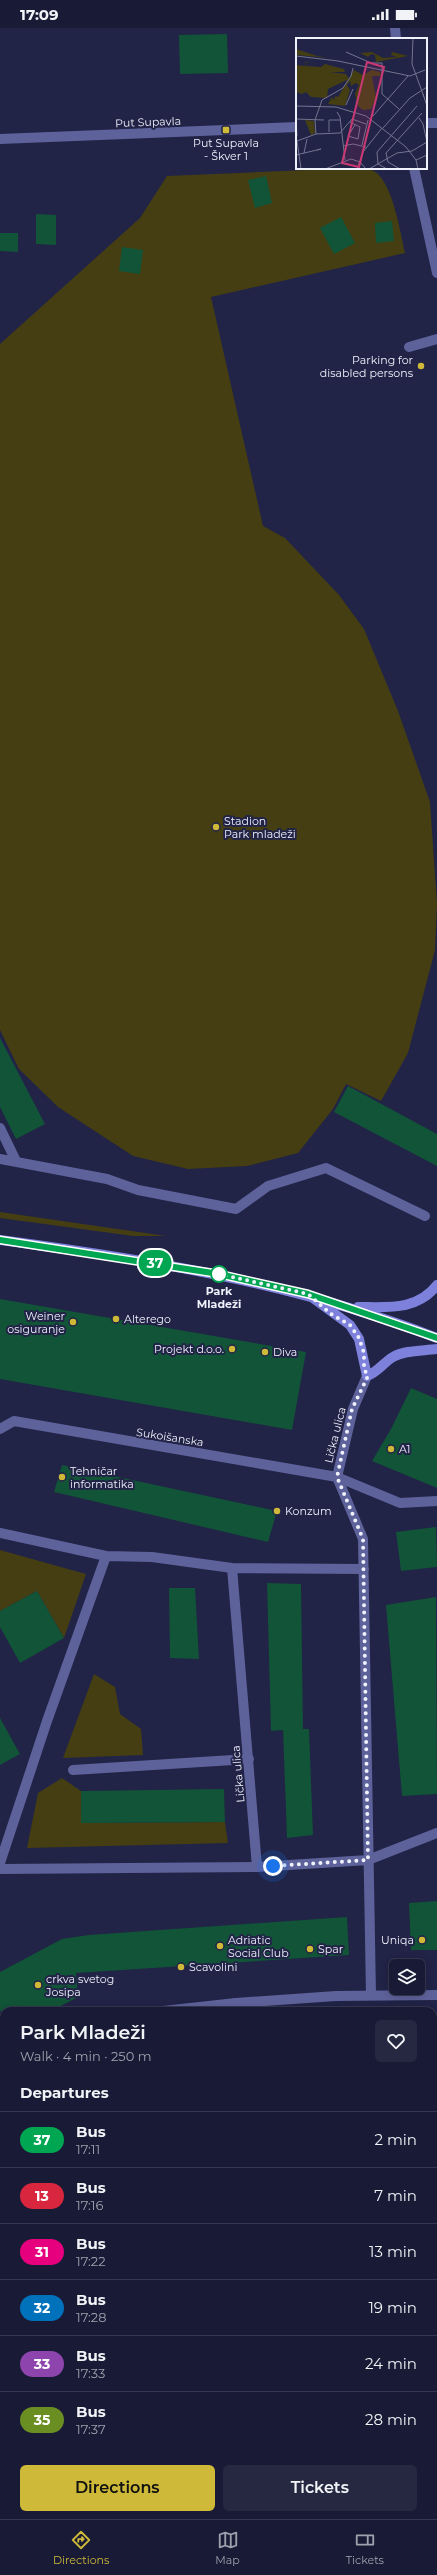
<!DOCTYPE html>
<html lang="en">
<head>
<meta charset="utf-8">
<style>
  body { margin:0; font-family:Montserrat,sans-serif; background:#262741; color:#f1f3f6; height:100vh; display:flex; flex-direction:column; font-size:15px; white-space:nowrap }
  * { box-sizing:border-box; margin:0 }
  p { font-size:13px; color:#9fa1ad }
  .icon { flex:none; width:22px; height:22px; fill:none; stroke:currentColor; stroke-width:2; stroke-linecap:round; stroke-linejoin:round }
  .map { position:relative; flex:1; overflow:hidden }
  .details { position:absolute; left:0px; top:1979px; width:437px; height:512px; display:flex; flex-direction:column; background:#191a35; border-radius:12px 12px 0 0; box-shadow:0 2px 10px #0003,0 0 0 1px #373850 }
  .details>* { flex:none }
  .badge { padding:0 8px; border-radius:13px; font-size:14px; line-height:26px }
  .tools { position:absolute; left:389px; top:1931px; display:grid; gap:8px }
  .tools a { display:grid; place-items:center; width:36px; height:36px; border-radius:6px; background:#191a35; box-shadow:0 2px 10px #0003,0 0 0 1px #373850; font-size:20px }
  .you { position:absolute; width:20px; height:20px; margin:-10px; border:3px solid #fff; border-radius:50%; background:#1a73e8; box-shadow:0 0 0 6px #1a73e833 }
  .map>.badge { position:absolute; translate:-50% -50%; box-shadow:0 0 0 2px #fff }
  h2 { padding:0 20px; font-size:15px; line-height:36px }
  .round { display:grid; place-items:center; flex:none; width:42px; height:42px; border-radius:6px; background:#262741 }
  .headline { display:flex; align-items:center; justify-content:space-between; height:68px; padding:0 20px }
  h1 { font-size:19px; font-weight:600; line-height:30px }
  .primary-button { display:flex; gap:8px; margin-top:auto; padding:8px 20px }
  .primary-button a { flex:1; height:46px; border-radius:6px; background:#ceb938; color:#111; font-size:16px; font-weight:600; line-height:46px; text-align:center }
  .primary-button a+a { background:#262741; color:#f1f3f6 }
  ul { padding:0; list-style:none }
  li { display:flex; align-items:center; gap:12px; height:56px; padding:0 20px; border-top:1px solid #373850 }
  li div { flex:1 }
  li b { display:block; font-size:15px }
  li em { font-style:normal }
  li .badge { min-width:44px; font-weight:700; text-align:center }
  .status { display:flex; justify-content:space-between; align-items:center; height:28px; padding:0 20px; background:#191a35; direction:ltr }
  .status svg { height:11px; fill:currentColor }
  .tab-bar { display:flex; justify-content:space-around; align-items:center; height:56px; border-top:1px solid #373850; background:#191a35; font-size:11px; color:#9fa1ad }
  .tab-bar a { display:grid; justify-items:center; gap:2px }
  .tab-bar .active { color:#ceb938 }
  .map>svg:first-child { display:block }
  .green { fill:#453e13 }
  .building { fill:#125437 }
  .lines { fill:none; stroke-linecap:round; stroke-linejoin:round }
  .lane { stroke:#5e629a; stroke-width:10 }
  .street { stroke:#5e629a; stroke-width:10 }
  .secondary { stroke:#7d81db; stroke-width:10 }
  .line-casing { stroke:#fff; stroke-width:9 }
  .line { stroke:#00a651; stroke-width:6 }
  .walk { stroke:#eff1fb; stroke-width:4; stroke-dasharray:0 7.2 }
  .poi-dot { fill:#ceb938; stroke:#212347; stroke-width:1.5 }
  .stop-dot { fill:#fff; stroke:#00a651; stroke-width:2 }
  .labels { text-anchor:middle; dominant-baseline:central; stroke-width:4; stroke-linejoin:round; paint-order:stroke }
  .street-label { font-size:11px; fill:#eff1fb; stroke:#212347 }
  .poi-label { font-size:11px; fill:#eff1fb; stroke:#212347; text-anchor:start }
  .stop-label { font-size:11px; font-weight:bold; fill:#eff1fb; stroke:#212347 }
  .inset-road { fill:none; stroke:#73758f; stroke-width:1 }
  .view { fill:#c93973; fill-opacity:0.15; stroke:#c93973; stroke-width:2 }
  .inset-edge { fill:none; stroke:#eff1fb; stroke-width:2 }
</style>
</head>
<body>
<div class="status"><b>17:09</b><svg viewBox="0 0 49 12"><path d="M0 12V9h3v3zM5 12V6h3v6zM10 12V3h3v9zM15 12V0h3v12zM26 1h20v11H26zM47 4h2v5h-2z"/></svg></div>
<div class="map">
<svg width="437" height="2491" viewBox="0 0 437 2491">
  <rect width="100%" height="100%" fill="#212347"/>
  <path class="green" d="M 354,140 C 361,140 372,140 378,146 C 394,162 400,204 405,225 L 211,269 L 263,498 L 285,510 L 339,567 L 364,601 L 398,683 L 430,774 L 437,876 L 435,922 L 408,1025 L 381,1073 L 346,1056 L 333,1081 L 298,1125 L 247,1138 L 188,1141 L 133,1128 L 58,1079 L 19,1041 L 0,1002 L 0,316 L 140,190 L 167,148 Z
    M 0,1184 L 166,1208 L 133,1208 L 0,1190 Z
    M 0,1522 L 86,1546 L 64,1610 L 37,1563 L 0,1583 Z
    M 94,1646 L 115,1659 L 120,1686 L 141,1701 L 143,1727 L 63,1730 Z
    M 62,1750 L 81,1763 L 81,1795 L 225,1794 L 228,1815 L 27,1820 L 38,1765 Z
    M 0,2236 L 4,2243 L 4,2298 L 0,2301 Z
    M 129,2487 L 197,2487 L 194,2491 L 124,2491 Z"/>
  <path class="building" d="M 227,6 L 228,45 L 180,46 L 179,7 Z
    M 266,148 L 272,175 L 255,180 L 248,152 Z
    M 36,186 L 56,187 L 56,217 L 36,216 Z
    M 341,189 L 355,215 L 334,226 L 320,200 Z
    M 392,193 L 394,213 L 376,215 L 375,195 Z
    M 0,205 L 18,205 L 18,224 L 0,223 Z
    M 122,219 L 143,222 L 140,246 L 119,243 Z
    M 0,1010 L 45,1096 L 16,1111 L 0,1079 Z
    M 348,1058 L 437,1106 L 437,1138 L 334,1084 Z
    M 0,1271 L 306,1324 L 292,1402 L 0,1351 Z
    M 411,1360 L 437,1371 L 437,1460 L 372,1433 L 391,1401 Z
    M 62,1437 L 277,1483 L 268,1514 L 54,1464 Z
    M 436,1499 L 437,1539 L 401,1543 L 396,1504 Z
    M 267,1555 L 301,1556 L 303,1701 L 309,1701 L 313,1807 L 287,1810 L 283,1702 L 271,1703 Z
    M 169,1560 L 195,1560 L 199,1631 L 170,1630 Z
    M 37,1563 L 64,1610 L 20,1635 L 0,1599 L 0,1583 Z
    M 436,1569 L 437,1766 L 402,1768 L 386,1577 Z
    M 0,1690 L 20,1726 L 0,1737 Z
    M 224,1761 L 225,1794 L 81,1795 L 81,1763 Z
    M 437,1873 L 437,1922 L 411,1922 L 409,1875 Z
    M 347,1889 L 349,1927 L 76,1945 L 78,1969 L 51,1983 L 0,1983 L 0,1944 L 62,1911 L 89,1907 Z"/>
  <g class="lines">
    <path class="lane" d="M 409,319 L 437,311
      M 0,1100 L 16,1133
      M 0,1131 L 107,1151 L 138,1162 L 236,1181 L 268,1158 L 326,1140 L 425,1188
      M 337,1449 L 400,1475 L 437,1473
      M 73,1742 L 249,1731
      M 368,1832 L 437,1805
      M 236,1975 L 237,1983
      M 0,2312 L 4,2310"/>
    <path class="street" d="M 395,0 L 396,11
      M 426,95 L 437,95
      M 0,111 L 297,99
      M 414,140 L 437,245
      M 367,1348 L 353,1381 L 337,1449 L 363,1511 L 371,1967
      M 0,1401 L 14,1393 L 337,1449
      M 0,1505 L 106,1528 L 152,1529 L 232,1540 L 364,1541
      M 232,1540 L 257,1839
      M 0,1835 L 47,1693 L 106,1528
      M 0,1841 L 257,1839 L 368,1832
      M 163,1983 L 236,1975 L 336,1968 L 437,1967
      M 0,2053 L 4,2051
      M 0,2214 L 4,2222"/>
    <path class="secondary" d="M 0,1212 C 150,1232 295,1255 437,1310
      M 313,1270 L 350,1297 L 359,1311 L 367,1348 C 378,1344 383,1335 393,1329 C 405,1322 423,1323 437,1321
      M 358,1279 C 387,1279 417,1283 437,1257
      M 433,2108 L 437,2098
      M 433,2204 L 437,2183
      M 433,2292 L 437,2309
      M 433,2385 L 437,2387
      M 0,2476 L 4,2473
      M 396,2491 L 396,2487
      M 423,2491 L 423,2487"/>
  </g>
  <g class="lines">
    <g class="line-casing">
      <path id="line" d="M 0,1212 L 219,1246 L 308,1266 L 437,1310"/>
    </g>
    <use href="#line" class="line"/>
    <path class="walk" d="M 219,1246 L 308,1266 L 331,1286 L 350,1297 L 359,1310 L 364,1325 L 364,1341 L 368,1348 L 352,1381 L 337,1449 L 363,1511 L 368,1832 L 273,1838"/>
  </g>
  <g class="poi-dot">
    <rect x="222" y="98" width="8" height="8" rx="2"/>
    <circle cx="421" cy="338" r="4"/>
    <circle cx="216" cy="799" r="4"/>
    <circle cx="116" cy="1291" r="4"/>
    <circle cx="73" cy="1294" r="4"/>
    <circle cx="232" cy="1321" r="4"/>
    <circle cx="265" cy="1324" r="4"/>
    <circle cx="391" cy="1421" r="4"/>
    <circle cx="62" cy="1449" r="4"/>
    <circle cx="277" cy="1483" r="4"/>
    <circle cx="422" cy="1912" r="4"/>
    <circle cx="220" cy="1918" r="4"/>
    <circle cx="310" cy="1921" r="4"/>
    <circle cx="181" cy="1939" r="4"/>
    <circle cx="38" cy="1957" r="4"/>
  </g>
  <circle class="stop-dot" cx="219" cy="1246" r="8"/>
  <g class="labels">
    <g class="street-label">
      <text transform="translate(148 94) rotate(-2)">Put Supavla</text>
      <text transform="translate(335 1407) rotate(-76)">Lička ulica</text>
      <text transform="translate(170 1409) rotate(9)">Sukoišanska</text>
      <text transform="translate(238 1746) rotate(-95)">Lička ulica</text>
    </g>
    <g class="poi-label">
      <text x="226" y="115" text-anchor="middle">Put Supavla<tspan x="226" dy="13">- Škver 1</tspan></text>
      <text x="413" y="332" text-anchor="end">Parking for<tspan x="413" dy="13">disabled persons</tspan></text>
      <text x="224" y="793">Stadion<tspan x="224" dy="13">Park mladeži</tspan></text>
      <text x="65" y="1288" text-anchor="end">Weiner<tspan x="65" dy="13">osiguranje</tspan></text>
      <text x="124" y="1291">Alterego</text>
      <text x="224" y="1321" text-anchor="end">Projekt d.o.o.</text>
      <text x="273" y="1324">Diva</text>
      <text x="399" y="1421">A1</text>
      <text x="70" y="1443">Tehničar<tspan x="70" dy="13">informatika</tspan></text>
      <text x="285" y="1483">Konzum</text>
      <text x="228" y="1912">Adriatic<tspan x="228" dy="13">Social Club</tspan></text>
      <text x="414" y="1912" text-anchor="end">Uniqa</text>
      <text x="318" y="1921">Spar</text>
      <text x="189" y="1939">Scavolini</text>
      <text x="46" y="1951">crkva svetog<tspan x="46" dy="13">Josipa</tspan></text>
    </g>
    <g class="stop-label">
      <text x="219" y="1263">Park<tspan x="219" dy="13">Mladeži</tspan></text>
    </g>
  </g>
  <g transform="translate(296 10)">
    <rect width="131" height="131" fill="#212347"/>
    <path d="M 0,11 L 21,18 L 33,20 L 1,17 ZM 76,14 L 87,20 L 101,19 L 95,17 L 96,14 L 112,18 L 80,24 L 79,17 L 75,16 L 72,19 L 64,15 ZM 9,24 L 14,24 L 9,25 L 10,28 L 25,29 L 29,26 L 48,31 L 49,34 L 34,34 L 50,36 L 53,41 L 32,51 L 31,60 L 15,59 L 10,54 L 6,56 L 0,54 L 0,27 L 9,28 ZM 58,32 L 67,37 L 76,32 L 84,34 L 85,38 L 76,38 L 80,60 L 75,71 L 67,72 L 62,68 L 59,56 L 63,47 L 60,45 L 55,48 L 54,43 L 51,47 L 54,52 L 49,68 L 32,66 L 36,59 L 38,62 L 39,58 L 42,59 ZM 9,82 L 18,83 L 19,95 L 15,97 Z" fill="#453e13"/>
    <path class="inset-road" d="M 117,0 L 116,26 L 128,59M 50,14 L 75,25 L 86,25 L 86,56 L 103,71M 0,18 L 42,23 L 114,38 L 129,32M 127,56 L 131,68M 50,67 L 57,51M 0,68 L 40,69 L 70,78 L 110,109 L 120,122 L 122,131M 41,74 L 44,79 L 49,122M 77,78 L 112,38M 123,80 L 127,86 L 131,104M 0,81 L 28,82M 0,81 L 1,98M 87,90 L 114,60 L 131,49M 33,94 L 33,82 L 44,82M 44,95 L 56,81 L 70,86M 20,96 L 19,82 L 26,62 L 47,50 L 55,38 L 57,30M 52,98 L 62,101 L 64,89 L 54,84M 52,98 L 59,87M 66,107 L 72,82M 47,108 L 57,106 L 70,109M 8,115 L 11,101M 0,117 L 25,111 L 21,112M 120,122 L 131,117M 5,131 L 1,103 L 20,96 L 44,95M 29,131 L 55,121 L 64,124 L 70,131M 61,131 L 67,114 L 86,90M 73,131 L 101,115 L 116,113 L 131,104M 91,131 L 82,126 L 81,114 L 121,68M 104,131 L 92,124 L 90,115 L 126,75"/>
    <path class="view" d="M 71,24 L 88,29 L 63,129 L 46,125 Z"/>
    <rect width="131" height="131" class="inset-edge"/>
  </g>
</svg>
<div class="tools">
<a><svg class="icon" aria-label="layers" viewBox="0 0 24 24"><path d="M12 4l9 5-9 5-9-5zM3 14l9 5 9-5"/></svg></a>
</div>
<div class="you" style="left:273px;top:1838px"></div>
<b class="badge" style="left:155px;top:1235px;background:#00a651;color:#fff">37</b>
<section class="details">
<div class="headline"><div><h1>Park Mladeži</h1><p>Walk · 4 min · 250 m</p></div><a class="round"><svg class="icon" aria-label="heart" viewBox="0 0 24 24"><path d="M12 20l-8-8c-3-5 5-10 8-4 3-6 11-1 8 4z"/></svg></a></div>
<h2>Departures</h2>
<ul>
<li><span class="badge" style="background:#00a651;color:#fff">37</span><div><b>Bus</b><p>17:11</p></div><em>2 min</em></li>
<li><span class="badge" style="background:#d7263d;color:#fff">13</span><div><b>Bus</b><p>17:16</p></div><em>7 min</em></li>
<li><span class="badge" style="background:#e6007e;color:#fff">31</span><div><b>Bus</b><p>17:22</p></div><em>13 min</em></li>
<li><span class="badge" style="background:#0072bc;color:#fff">32</span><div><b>Bus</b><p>17:28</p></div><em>19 min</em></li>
<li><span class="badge" style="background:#8e44ad;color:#fff">33</span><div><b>Bus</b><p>17:33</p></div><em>24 min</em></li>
<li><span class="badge" style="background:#6b8e23;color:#fff">35</span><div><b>Bus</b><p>17:37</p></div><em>28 min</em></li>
</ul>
<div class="primary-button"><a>Directions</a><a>Tickets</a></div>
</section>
</div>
<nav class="tab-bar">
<a class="active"><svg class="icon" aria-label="directions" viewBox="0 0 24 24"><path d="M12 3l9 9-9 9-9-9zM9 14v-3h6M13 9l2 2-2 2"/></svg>Directions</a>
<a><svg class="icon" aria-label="map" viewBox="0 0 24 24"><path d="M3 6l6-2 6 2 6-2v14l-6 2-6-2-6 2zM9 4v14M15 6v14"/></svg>Map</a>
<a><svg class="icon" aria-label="tickets" viewBox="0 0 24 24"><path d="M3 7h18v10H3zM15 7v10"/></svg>Tickets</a>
</nav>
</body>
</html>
